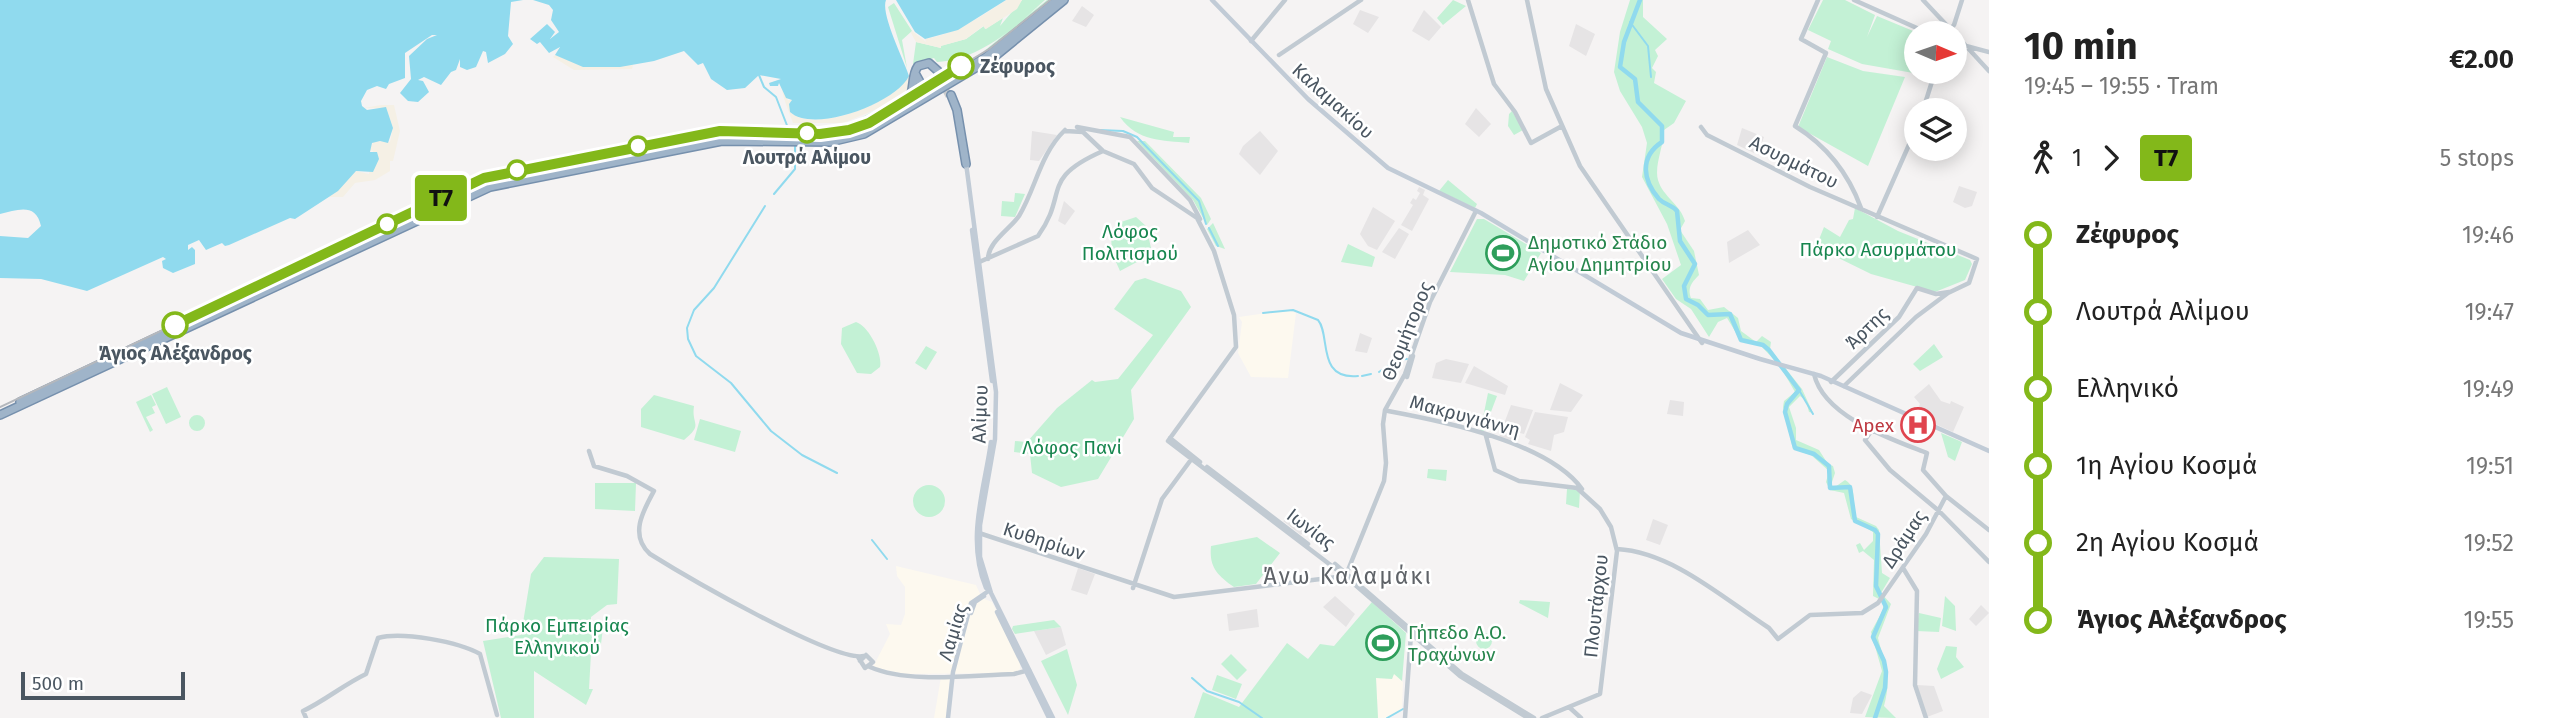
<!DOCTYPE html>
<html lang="en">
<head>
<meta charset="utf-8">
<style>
  body { margin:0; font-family:"Fira Sans",sans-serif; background:#f2f2f2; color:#222; height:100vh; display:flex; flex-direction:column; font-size:26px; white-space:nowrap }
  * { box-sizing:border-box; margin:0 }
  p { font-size:23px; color:#767676 }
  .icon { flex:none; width:38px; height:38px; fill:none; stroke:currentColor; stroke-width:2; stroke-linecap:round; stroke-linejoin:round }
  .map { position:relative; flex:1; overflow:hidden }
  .side { display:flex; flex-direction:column; background:#fff; width:560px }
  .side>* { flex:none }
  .badge { padding:0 14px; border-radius:5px; font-size:24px; line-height:46px }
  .needle { width:46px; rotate:92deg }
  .tools { position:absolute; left:1904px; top:21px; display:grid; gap:14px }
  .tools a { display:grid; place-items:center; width:63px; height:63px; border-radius:50%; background:#fff; box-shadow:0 4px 18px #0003; font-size:35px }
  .scale { position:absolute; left:21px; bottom:18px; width:164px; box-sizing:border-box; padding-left:7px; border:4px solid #4a5661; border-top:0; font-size:19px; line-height:24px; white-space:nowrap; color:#4a5661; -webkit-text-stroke:5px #fff; paint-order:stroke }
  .map>.badge { position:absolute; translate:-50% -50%; box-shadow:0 0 0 4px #fff }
  .legs { display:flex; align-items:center; gap:10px; height:77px; padding:0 35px; font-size:23px }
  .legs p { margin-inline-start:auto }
  .summary { display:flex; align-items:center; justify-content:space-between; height:119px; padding:0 35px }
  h1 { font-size:38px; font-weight:700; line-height:52px }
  ul { padding:0 35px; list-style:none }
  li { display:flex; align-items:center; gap:24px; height:77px; font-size:26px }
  li i { display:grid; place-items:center; width:10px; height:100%; margin:0 9px; background:currentColor }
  li i::after { content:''; width:18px; height:18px; margin:-9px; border:5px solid; border-radius:50%; background:#fff }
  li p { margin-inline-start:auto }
  li:first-child i { background:linear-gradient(#0000 50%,currentColor 0) }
  li:last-child i { background:linear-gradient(currentColor 50%,#0000 0) }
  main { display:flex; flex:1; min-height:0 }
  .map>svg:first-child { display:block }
  .commercial { fill:#fdf9ef }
  .education { fill:#e6e4e5 }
  .green { fill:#c3f1d5 }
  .sand { fill:#f5f0e5 }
  .water { fill:#90daee }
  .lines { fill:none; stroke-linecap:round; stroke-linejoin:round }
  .stream { stroke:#90daee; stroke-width:2 }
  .river { stroke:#90daee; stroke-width:4.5 }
  .trunk-tunnel { stroke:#caccce; stroke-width:7; stroke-dasharray:7 3.5; stroke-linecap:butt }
  .trunk-casing { stroke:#7690ad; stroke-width:10 }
  .tertiary { stroke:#c1cad2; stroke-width:4.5 }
  .secondary { stroke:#c1cbd6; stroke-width:4.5 }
  .trunk { stroke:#9fb4c9; stroke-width:7 }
  .tram { stroke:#b5b8bd; stroke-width:2 }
  .line-1-casing { stroke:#fff; stroke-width:16 }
  .line-1 { stroke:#83b81a; stroke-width:10 }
  .stop-1-dot { fill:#fff; stroke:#83b81a; stroke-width:3.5 }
  .labels { text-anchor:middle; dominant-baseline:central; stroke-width:5; stroke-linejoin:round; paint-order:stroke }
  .stop-label { font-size:19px; font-weight:bold; fill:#4a5661; stroke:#fff }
  .street-label { font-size:19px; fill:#4a5661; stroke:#fff }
  .park-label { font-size:19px; fill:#17864f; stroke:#fff }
  .leisure-label { font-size:19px; fill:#27864d; stroke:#fff; text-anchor:start }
  .health-label { font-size:19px; fill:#be3a42; stroke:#fff; text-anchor:end }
  .quarter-label { font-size:23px; letter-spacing:2px; fill:#5f6368; stroke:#fff }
</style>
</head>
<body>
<main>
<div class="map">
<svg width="1989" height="718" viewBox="0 0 1989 718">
  <rect width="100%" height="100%" fill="#f5f3f3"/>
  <path class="commercial" d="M 1287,310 L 1296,313 L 1288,378 L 1251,377 L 1238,353 L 1242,322 L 1239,317 Z
    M 896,566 L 976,585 L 982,598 L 992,602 L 1020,661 L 1020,669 L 1015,673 L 905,674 L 873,667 L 890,634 L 886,624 L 901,625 L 905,614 L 905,587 L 897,576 Z
    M 1394,673 L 1403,682 L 1402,709 L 1386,718 L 1378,718 L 1376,677 L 1392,679 Z
    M 941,677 L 950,677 L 946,718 L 934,718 Z"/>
  <path class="education" d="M 1082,6 L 1094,15 L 1086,27 L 1072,21 Z
    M 1360,10 L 1379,17 L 1368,33 L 1353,24 Z
    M 1424,10 L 1441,27 L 1429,41 L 1412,31 Z
    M 1576,24 L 1595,34 L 1586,56 L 1569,46 Z
    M 1476,108 L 1491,124 L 1479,137 L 1465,124 Z
    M 1742,128 L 1764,137 L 1759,151 L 1754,153 L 1737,145 Z
    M 1032,131 L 1057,135 L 1039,161 L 1030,160 Z
    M 1260,131 L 1278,151 L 1260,175 L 1239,154 L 1243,146 Z
    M 1959,186 L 1977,192 L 1972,206 L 1965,208 L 1953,202 Z
    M 1419,187 L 1425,190 L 1423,195 L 1429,199 L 1412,231 L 1401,225 L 1413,205 L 1410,203 L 1413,198 L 1416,200 L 1420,193 L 1417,191 Z
    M 1064,201 L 1075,211 L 1065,225 L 1058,221 Z
    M 1373,207 L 1395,221 L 1377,250 L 1368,246 L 1360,234 Z
    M 1399,228 L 1409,234 L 1395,259 L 1382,252 Z
    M 1748,230 L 1760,245 L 1729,263 L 1727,242 Z
    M 1360,333 L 1372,338 L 1367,353 L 1355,351 Z
    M 1446,359 L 1469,364 L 1461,383 L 1432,378 L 1436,363 Z
    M 1474,366 L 1508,386 L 1505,395 L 1465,383 Z
    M 1560,383 L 1583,395 L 1571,412 L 1550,410 Z
    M 1929,384 L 1941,401 L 1950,404 L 1951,401 L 1964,407 L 1953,432 L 1915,415 L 1920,404 L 1914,397 Z
    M 1670,400 L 1684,402 L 1683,416 L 1667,414 Z
    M 1511,405 L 1533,410 L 1524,434 L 1516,432 L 1511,440 L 1499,437 Z
    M 1535,412 L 1568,417 L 1564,432 L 1554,435 L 1551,451 L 1528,444 L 1530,440 L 1525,437 Z
    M 1296,514 L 1311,522 L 1301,535 L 1283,521 Z
    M 1653,519 L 1668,525 L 1660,545 L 1646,540 Z
    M 1078,568 L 1095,574 L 1087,595 L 1071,590 Z
    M 1335,596 L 1355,614 L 1346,627 L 1323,607 Z
    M 1981,605 L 1989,613 L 1976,626 L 1969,619 Z
    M 1257,609 L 1259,627 L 1229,631 L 1227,614 Z
    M 1061,627 L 1066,645 L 1046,655 L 1034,631 Z
    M 1917,685 L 1934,686 L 1943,711 L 1927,717 Z
    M 1861,691 L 1872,695 L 1862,714 L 1850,713 L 1853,698 Z"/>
  <path class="green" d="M 1022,0 L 1045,0 C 1014,28 979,60 937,62 L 934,58 L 913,64 L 916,42 L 941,48 L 940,46 L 966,39 L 984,26 L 985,29 L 1003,18 L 1000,26 Z
    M 1047,0 L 1051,0 L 990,49 L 984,51 Z
    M 1453,0 L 1466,6 L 1443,25 L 1437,18 Z
    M 1630,0 L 1643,0 L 1643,17 L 1667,39 L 1655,50 L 1658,56 L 1652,68 L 1656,72 L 1654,83 L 1686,101 L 1674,123 L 1664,130 C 1664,145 1654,166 1658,180 C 1663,197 1680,204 1685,221 L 1680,230 L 1694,251 L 1699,275 C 1692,282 1687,288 1691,298 L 1700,299 L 1708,310 L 1724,307 L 1738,318 L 1741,331 L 1756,342 L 1762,336 L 1771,342 L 1770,349 L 1802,389 L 1813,413 L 1809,412 L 1806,401 L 1800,396 L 1789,407 L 1796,428 L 1796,440 L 1819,450 L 1828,464 L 1833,466 L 1835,473 L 1831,485 L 1835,487 L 1845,480 C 1859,488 1850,504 1856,517 L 1876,526 L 1879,530 L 1882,573 L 1890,578 L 1881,593 L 1891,604 L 1878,638 C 1885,666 1892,676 1884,706 L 1896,718 L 1865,717 L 1882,671 L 1871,632 L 1883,610 L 1883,601 L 1873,596 L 1874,560 L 1863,551 L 1859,553 L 1856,545 L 1860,543 L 1864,550 L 1873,541 L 1873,532 L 1851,519 L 1844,493 L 1830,490 L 1826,482 L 1829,471 L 1811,455 L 1793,449 L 1783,407 L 1784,401 L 1795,392 L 1780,366 L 1761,346 L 1741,341 L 1727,318 L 1718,322 L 1709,337 L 1691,309 L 1676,299 L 1662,279 L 1681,265 L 1667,224 L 1642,177 L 1647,143 L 1642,127 L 1620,91 L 1614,72 L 1620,32 Z
    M 1823,0 L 1845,0 L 1875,15 L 1867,37 L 1877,16 L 1918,33 L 1916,72 L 1919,74 L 1862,64 L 1828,49 L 1831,41 L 1808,30 Z
    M 894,3 L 912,31 L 902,40 L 907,68 L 888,7 Z
    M 1827,57 L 1863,71 L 1905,77 L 1868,166 L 1798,127 Z
    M 912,90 L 880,113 L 909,95 L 908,98 L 869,123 L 865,125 L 864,122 L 869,119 L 859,119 Z
    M 1512,111 L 1523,130 L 1514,135 L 1508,126 L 1509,114 Z
    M 1120,117 L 1174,132 L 1173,137 L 1190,137 L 1189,143 C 1162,140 1138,142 1120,117 Z
    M 1137,141 L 1145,141 L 1201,198 L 1211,219 L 1207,225 L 1193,200 Z
    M 1448,180 L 1477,204 L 1475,208 L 1439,191 Z
    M 1015,193 L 1025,194 L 1015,217 L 1001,216 L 1002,201 L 1014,202 Z
    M 1855,208 L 1898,231 L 1970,260 L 1972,264 L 1965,280 L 1935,292 L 1871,274 L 1816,247 L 1824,227 L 1840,237 L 1849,220 L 1853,219 Z
    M 1136,217 L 1146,226 L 1154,261 L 1137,262 L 1120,271 L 1112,253 L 1111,235 L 1121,222 Z
    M 1477,219 L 1484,219 L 1541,253 L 1524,281 L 1505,275 L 1450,272 Z
    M 1213,223 L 1225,249 L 1216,246 L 1207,229 Z
    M 1348,244 L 1375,257 L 1372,267 L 1341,262 Z
    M 1145,278 L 1181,291 L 1191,307 L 1131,390 L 1134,419 L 1098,479 L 1061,487 L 1032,473 L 1030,454 L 1014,452 L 1015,441 L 1027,442 L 1057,408 L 1092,380 L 1095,382 L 1118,379 L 1153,335 L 1114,309 L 1135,281 Z
    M 856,322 C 869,326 883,355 880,367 L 871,374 L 857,373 L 841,344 L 842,328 Z
    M 1934,344 L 1943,357 L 1920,371 L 1913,364 Z
    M 926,346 L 937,352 L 926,370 L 915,363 Z
    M 167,387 L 181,417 L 166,424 L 152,394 Z
    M 1488,393 L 1497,396 L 1483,433 L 1480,432 Z
    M 151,395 L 156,405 L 152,407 L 155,413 L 146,417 L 153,430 L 150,432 L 136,402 Z
    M 654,395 L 694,406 C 691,425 704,424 684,440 L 641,427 L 641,409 Z
    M189 423a8 8 0 1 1 16 0a8 8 0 1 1-16 0Z
    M 700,419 L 741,431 L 735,452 L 694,440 Z
    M 1941,433 L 1962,442 L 1955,461 L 1948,457 Z
    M 1428,469 L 1447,470 L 1446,481 L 1427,478 Z
    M 595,483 L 636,483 L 635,511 L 595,509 Z
    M913 501a16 16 0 1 1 32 0a16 16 0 1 1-32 0Z
    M 1567,489 L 1580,490 L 1579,508 L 1566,504 Z
    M 1257,537 L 1280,553 L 1256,584 L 1234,587 C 1217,575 1209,567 1211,546 Z
    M 544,557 L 619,559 L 617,604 L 607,605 L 591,617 L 591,622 L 603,628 L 600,652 L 591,653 L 589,689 L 593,689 L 586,705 L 534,671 L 534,718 L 501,718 L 483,641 L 521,635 L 531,574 Z
    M 1945,596 L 1955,606 L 1956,631 L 1942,626 Z
    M 1520,600 L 1550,602 L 1548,618 L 1519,603 Z
    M 1372,602 L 1406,633 L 1402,681 L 1394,674 L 1392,679 L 1376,678 L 1378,718 L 1194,718 L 1203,692 L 1239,707 L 1287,643 L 1308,659 L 1320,644 L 1334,646 Z
    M 1919,613 L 1941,618 L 1939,632 L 1916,631 Z
    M 1054,620 L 1061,627 L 1015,634 L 1012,629 L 1013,626 Z
    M1476 641a8 8 0 1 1 16 0a8 8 0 1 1-16 0Z
    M 1946,646 L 1957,647 L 1956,657 L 1964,667 L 1941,679 L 1937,669 Z
    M 1067,649 L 1077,685 L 1068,715 L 1041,661 Z
    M 1231,654 L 1247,670 L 1237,680 L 1221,664 Z
    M 1217,675 L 1242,684 L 1236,699 L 1212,690 Z"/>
  <path class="sand" d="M 1006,0 L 1022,0 L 1017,9 L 986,29 L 983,26 L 966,39 L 941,46 L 941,48 L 916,42 L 911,33 L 912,31 L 926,42 L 925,39 C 955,34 981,17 1006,0 Z
    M 555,55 L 589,67 L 633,65 L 632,69 L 574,70 L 553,57 Z
    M 911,71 L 912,90 L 887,105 L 843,123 L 793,123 C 789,112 784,101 782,90 L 788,100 L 793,100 L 789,103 L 791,113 C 818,134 900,101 911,71 Z
    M 381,105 L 394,105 L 400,131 L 393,161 L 390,161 L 390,171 L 375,180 L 355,183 L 343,197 L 329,197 L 356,171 L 369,174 L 373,151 L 369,150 L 374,141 L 390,142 L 393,128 L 386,108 L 364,108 Z"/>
  <path class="water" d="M 0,0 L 523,0 L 511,2 L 508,36 L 513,44 L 505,54 L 488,63 L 486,52 L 483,51 L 476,67 L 467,70 L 460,67 L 460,59 L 456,70 L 451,72 L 441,85 L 424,77 L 418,80 L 423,81 L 429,92 L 418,102 L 408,101 L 400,93 L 411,79 L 409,56 L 427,39 L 437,35 L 432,35 L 405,53 L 405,78 L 389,84 L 386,89 L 377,86 L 367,90 L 361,101 L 362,106 L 367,110 L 386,107 L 393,128 L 388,143 L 380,141 L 372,143 L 370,152 L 377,152 L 379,159 L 373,172 L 356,171 L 338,191 L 295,219 L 290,218 L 229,245 L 225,246 L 222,243 L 206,250 L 199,240 L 188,245 L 188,250 L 192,247 L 195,250 L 195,264 L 173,273 L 163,268 L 162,261 L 166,259 L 163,257 L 87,291 L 41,279 L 0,278 L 0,236 L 28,238 L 41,226 C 36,202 17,210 0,214 Z
    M 533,0 L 886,0 C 880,14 906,64 909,76 C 896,103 814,134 790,112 L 789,104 L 792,100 L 786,98 L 779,83 L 778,86 L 770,86 L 769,83 L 781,79 L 759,75 L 745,88 L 727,90 L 711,79 L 703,63 L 698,65 L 684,51 L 654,61 L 620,67 L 583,67 L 555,55 L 560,47 L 549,53 L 540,42 L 537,44 L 530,39 L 547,24 L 555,32 L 550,39 L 559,32 L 551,20 L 553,10 L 549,5 Z
    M 896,0 L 1006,0 L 958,30 L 925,39 L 915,32 Z"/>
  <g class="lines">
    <path class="stream" d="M 1630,22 L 1648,46 L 1651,77
      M 759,75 L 764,87 L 776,97 L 788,128
      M 1099,130 L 1123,131 L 1137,137 L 1199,201 L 1206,224
      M 774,194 L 795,169 L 795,144
      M 765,206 L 714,288 L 694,310 L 687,328 L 688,339 L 696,356 L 731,383 L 771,431 L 802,455 L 837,473
      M 1209,228 L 1218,246
      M 1263,313 L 1293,310 L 1318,320 C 1331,335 1316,380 1358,376
      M 1379,372 L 1397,360 L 1407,359
      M 1362,376 L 1371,374
      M 1799,390 L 1813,414
      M 872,540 L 887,559
      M 1192,678 L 1207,691 L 1239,702 L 1262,718
      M 1387,718 L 1403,709"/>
    <path class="river" d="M 1640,0 L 1624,42 L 1620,67 L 1635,79 L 1638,102 L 1662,126 L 1662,142 C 1639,157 1643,181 1659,199 C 1665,205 1672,205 1677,211 L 1680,241 L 1695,264 L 1684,286 L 1686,299 L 1698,305 L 1708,315 L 1730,314 L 1741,340 L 1763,345 L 1769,350 L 1799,390 L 1787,404 L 1785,412 L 1795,448 L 1814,454 L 1829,466 L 1830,488 L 1850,487 L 1855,521 L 1875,530 L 1878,534 L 1876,586 L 1886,607 L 1873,637 L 1884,661 L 1886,672 L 1885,688 L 1875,718"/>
    <path class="trunk-tunnel" d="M 936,72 L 949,96"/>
    <g class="trunk-casing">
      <path id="trunk" d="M 916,75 L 922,86 L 935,84
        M 951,95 L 957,110 L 966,164
        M 907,102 C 916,91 910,77 918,66 L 929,63 L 938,71
        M 834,137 L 868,127 L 986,57 L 1057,0
        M 20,402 L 477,186 L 499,179 L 700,140
        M 0,415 L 490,187 L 722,141 L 830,142 L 864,134 L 994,57 L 1064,0"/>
    </g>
    <path class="tertiary" d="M 1468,0 L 1494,84 L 1515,112 L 1531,143 L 1562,126
      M 1527,0 L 1546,89 L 1580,166 L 1702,343
      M 1818,0 L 1801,39 L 1826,53 L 1795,126 C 1827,146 1848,172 1861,208
      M 1854,0 L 1928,33
      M 1923,0 L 1954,33
      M 1946,33 L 1954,25 L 1962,0
      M 1955,34 L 1989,71
      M 1251,41 L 1285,0
      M 1955,43 L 1989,52
      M 1279,55 L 1361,0
      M 1923,110 L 1935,72
      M 1077,127 L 1130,137 L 1190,200 L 1200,219
      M 1701,127 L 1707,135 L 1810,187 L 1977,259 L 1969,283 L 1948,293 L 1916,317 L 1844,386
      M 1065,131 L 1083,132 L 1103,151 L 1134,164 L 1152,188 L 1197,218 L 1214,251 L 1234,315 L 1236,347 L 1168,441 L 1345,576 L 1460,676 L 1528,718
      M 1877,217 L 1916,129
      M 988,259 C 988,242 1010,229 1019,216 C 1036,188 1040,154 1065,130
      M 977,263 L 1038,236 C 1069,193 1039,179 1103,151
      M 1814,374 C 1824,417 1891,439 1927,453 L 1923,470 L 1946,496 L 1989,530
      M 1407,377 L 1413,356
      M 1831,382 L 1899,317 L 1917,288 L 1936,294 L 1949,292
      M 1388,411 C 1442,421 1548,442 1582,489
      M 1872,430 L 1865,440 L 1890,470 L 1939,511 L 1989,562
      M 1486,436 L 1495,470 L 1519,481 L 1577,488 L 1600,509 L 1611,527 L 1617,551 L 1600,694 L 1542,718
      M 1170,438 L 1200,462
      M 589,451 L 594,466 L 627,476 L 654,491 C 643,511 629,535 650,554 C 682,574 834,663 864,656
      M 1207,467 L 1308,544
      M 979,533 L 1174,597 L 1345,576
      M 1617,549 C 1672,552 1723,598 1769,628 L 1778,639 L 1810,615 L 1862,613 L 1878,603 L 1926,534 L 1946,496
      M 1335,564 L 1462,674 L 1534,718
      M 1903,568 L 1917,591 L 1915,685 L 1926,718
      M 1346,575 L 1384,481 L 1386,463 L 1383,424 L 1385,410 L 1405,374 L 1430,302 L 1476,211
      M 1133,588 L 1162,499 L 1193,457
      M 858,657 L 865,668 L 873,662 L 866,655 L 860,661
      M 870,667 C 909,684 971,675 1014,674 L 1029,670
      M 1569,707 L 1581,718
      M 306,718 L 303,711 C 326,700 343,685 366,674 L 378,638 C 402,631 459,642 480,654 L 497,715
      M 1405,718 L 1411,634"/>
    <path class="secondary" d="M 1212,0 L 1308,99 L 1388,168 L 1481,213 L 1681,333 L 1760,359
      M 966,163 L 996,392 L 995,439 L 980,525 L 980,557 L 991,593 L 1053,718
      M 972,230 L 992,381
      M 1760,359 L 1821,376 L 1989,451
      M 986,588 C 966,540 984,491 991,442
      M 997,612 L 1049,718
      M 971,613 L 975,602 L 984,596
      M 948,718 L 953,672 L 971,603 L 990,590"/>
    <use href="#trunk" class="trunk"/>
    <path class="tram" d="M 0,407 L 484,178 L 721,131 L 827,133 L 864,125 L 989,49 L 1050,0"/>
  </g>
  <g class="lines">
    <g class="line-1-casing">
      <path id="line-1" d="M 175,325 L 484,178 L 720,131 L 820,134 L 849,130 L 869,123 L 961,66"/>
    </g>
    <use href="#line-1" class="line-1"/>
  </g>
  <defs>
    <g id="stadium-ring" transform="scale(1.75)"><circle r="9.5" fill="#fff" stroke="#2e9e5b" stroke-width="1.5"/><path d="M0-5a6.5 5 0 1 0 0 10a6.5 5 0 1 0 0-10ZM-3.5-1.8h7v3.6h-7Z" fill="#2e9e5b"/></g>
    <g id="hospital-ring" transform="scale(1.75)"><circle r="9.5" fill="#fff" stroke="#e0444e" stroke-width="1.5"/><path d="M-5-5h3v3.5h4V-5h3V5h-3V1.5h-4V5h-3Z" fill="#e0444e"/></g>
  </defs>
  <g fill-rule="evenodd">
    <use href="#stadium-ring" x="1503" y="253"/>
    <use href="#hospital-ring" x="1918" y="425"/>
    <use href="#stadium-ring" x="1383" y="643"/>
  </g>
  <g class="stop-1-dot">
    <circle cx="961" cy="66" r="12"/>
    <circle cx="807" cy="133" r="9"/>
    <circle cx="638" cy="146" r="9"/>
    <circle cx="517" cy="170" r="9"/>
    <circle cx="387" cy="224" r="9"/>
    <circle cx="175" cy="325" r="12"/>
  </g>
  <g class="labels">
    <g class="stop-label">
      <text x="980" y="66" text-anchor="start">Ζέφυρος</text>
      <text x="807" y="157">Λουτρά Αλίμου</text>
      <text x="175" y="353">Άγιος Αλέξανδρος</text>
    </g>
    <g class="street-label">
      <text transform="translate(1333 101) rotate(42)">Καλαμακίου</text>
      <text transform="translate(1794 162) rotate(26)">Ασυρμάτου</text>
      <text transform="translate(1867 328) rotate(-44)">Άρτης</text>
      <text transform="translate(1407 331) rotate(-68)">Θεομήτορος</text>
      <text transform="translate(980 414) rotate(-88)">Αλίμου</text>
      <text transform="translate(1465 416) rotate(15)">Μακρυγιάννη</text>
      <text transform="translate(1311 529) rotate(37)">Ιωνίας</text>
      <text transform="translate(1904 539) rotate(-57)">Δράμας</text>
      <text transform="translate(1044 541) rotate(18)">Κυθηρίων</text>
      <text transform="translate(1596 606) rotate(-84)">Πλουτάρχου</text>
      <text transform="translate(953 632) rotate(-73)">Λαμίας</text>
    </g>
    <g class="park-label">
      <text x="1130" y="231">Λόφος<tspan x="1130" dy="22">Πολιτισμού</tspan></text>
      <text x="1878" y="249">Πάρκο Ασυρμάτου</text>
      <text x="1072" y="447">Λόφος Πανί</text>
      <text x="557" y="625">Πάρκο Εμπειρίας<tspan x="557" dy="22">Ελληνικού</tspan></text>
    </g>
    <g class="leisure-label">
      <text x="1528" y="242">Δημοτικό Στάδιο<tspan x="1528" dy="22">Αγίου Δημητρίου</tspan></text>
      <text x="1408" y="632">Γήπεδο Α.Ο.<tspan x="1408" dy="22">Τραχώνων</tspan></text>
    </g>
    <g class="health-label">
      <text x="1894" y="425">Apex</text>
    </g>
    <g class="quarter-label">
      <text x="1348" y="576">Άνω Καλαμάκι</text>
    </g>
  </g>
</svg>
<div class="tools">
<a><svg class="needle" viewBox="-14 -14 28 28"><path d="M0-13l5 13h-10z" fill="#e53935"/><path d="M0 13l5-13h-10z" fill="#767676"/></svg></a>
<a><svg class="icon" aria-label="layers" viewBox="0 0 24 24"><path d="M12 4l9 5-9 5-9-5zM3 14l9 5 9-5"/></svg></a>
</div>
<div class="scale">500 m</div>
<b class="badge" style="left:441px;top:198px;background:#83b81a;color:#111">Τ7</b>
</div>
<section class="side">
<div class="summary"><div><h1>10 min</h1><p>19:45 – 19:55 · Tram</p></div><b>€2.00</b></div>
<div class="legs"><svg class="icon" aria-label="walk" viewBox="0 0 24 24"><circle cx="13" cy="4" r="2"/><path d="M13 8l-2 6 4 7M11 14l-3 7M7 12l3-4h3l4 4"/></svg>1<svg class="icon" aria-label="forward" viewBox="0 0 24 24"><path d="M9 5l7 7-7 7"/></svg><b class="badge" style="background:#83b81a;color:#111">Τ7</b><p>5 stops</p></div>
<ul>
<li><i style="color:#83b81a"></i><b>Ζέφυρος</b><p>19:46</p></li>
<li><i style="color:#83b81a"></i><span>Λουτρά Αλίμου</span><p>19:47</p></li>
<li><i style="color:#83b81a"></i><span>Ελληνικό</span><p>19:49</p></li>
<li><i style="color:#83b81a"></i><span>1η Αγίου Κοσμά</span><p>19:51</p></li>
<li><i style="color:#83b81a"></i><span>2η Αγίου Κοσμά</span><p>19:52</p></li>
<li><i style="color:#83b81a"></i><b>Άγιος Αλέξανδρος</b><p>19:55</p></li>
</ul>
</section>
</main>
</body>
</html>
